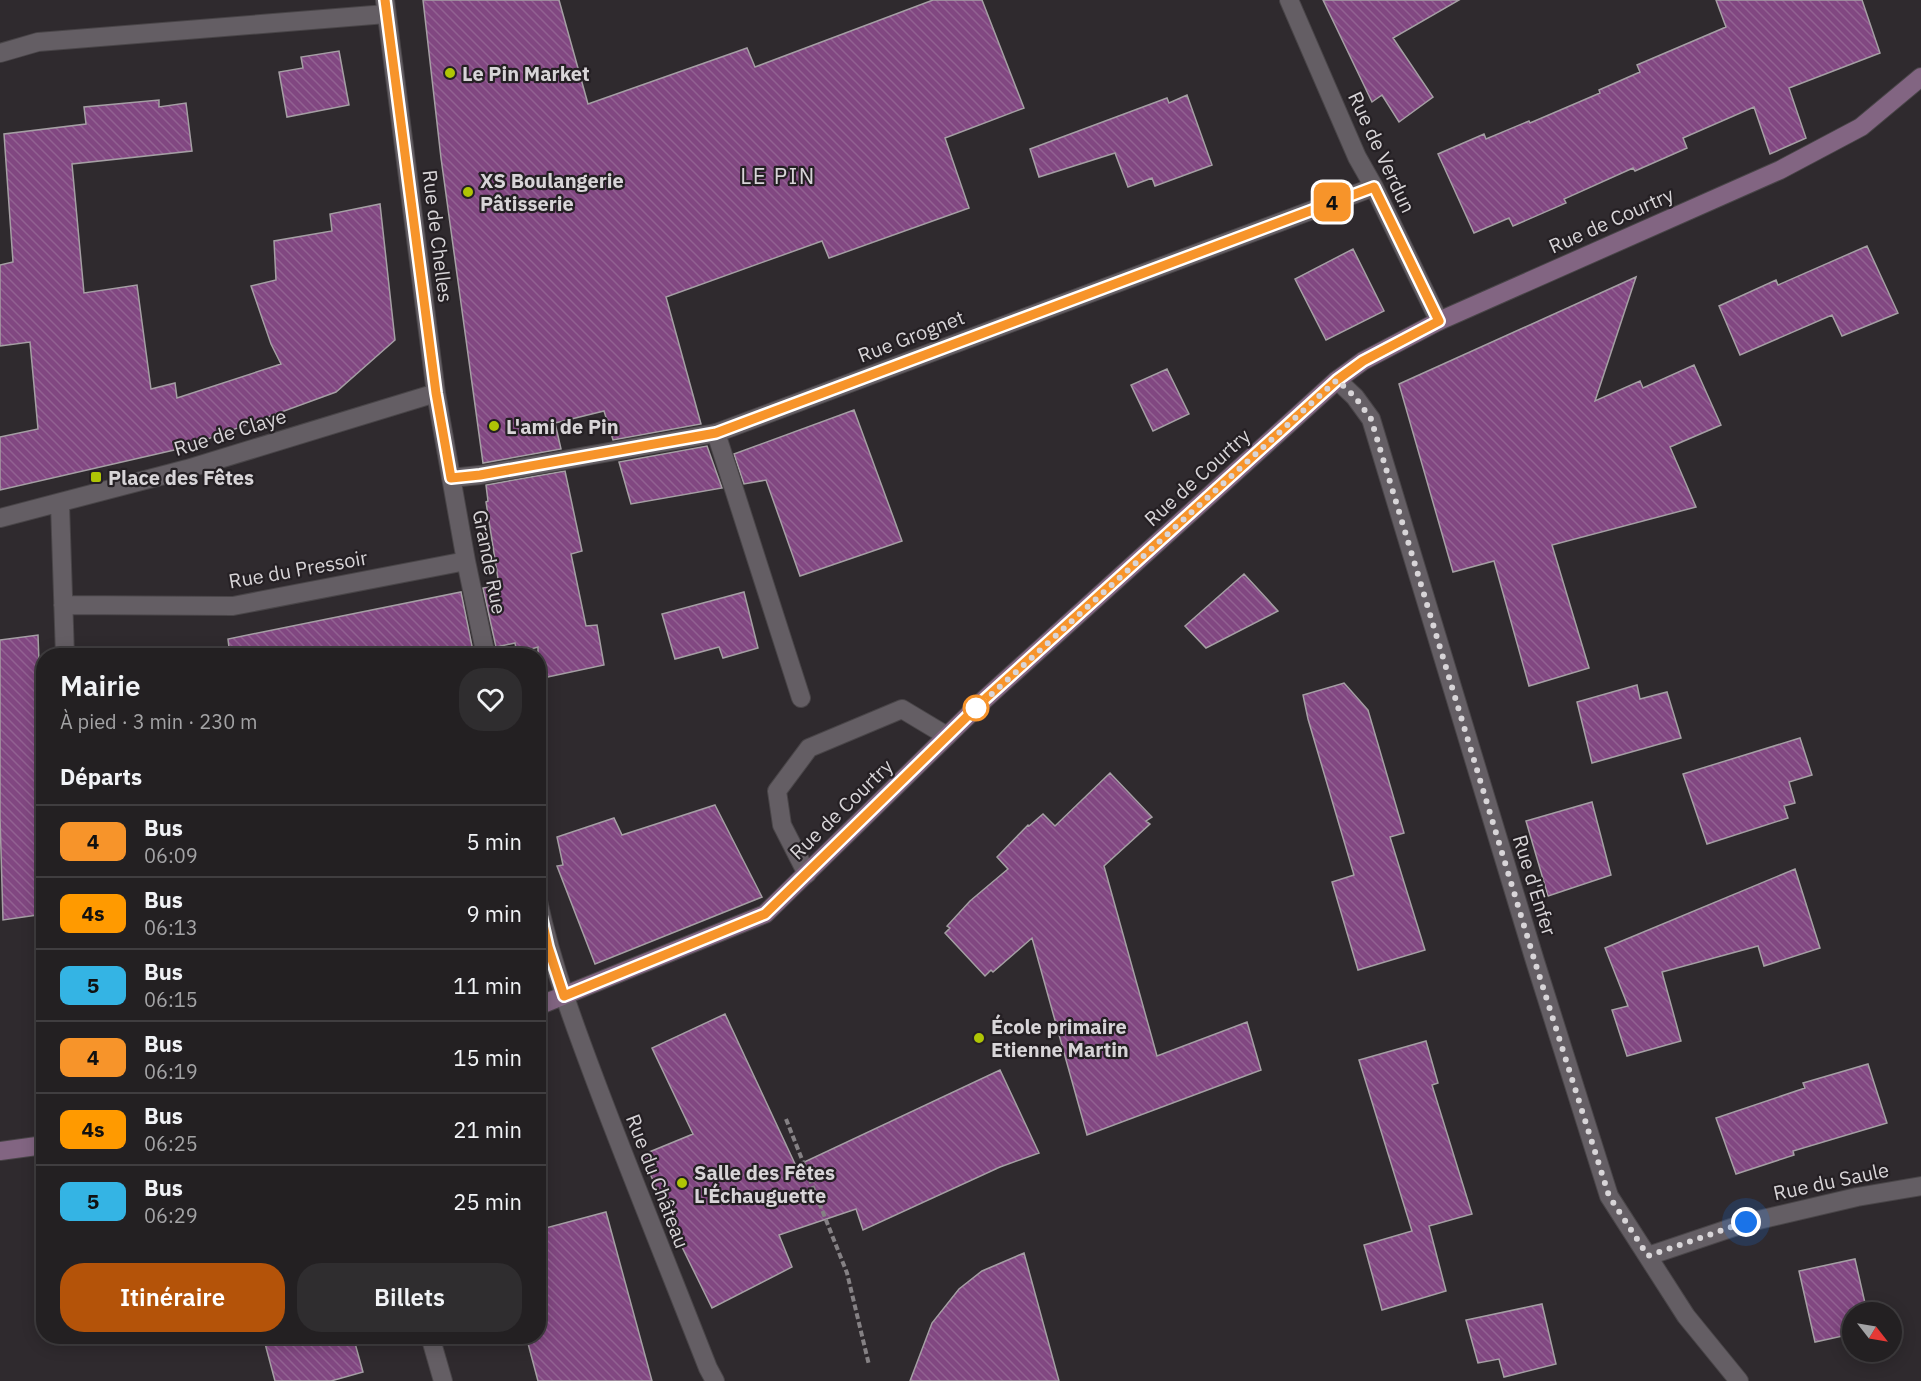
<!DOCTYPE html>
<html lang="fr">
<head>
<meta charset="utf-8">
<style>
  body { margin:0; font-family:"IBM Plex Sans",sans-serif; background:#2f2d2f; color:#f1f3f6; height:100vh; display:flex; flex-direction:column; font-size:22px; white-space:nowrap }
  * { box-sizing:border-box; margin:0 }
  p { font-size:20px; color:#a3a3a5 }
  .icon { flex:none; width:33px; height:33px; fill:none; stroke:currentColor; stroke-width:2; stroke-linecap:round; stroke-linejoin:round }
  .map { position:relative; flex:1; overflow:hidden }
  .drawer { position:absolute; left:36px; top:648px; width:510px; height:696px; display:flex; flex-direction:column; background:#232022; border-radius:24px; box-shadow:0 3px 15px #0003,0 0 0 2px #403e40 }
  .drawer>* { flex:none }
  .badge { padding:0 12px; border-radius:9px; font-size:21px; line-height:39px }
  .needle { width:39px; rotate:121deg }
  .buttons { position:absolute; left:1842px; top:1302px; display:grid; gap:12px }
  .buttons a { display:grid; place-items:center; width:60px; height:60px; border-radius:50%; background:#232022; box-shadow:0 3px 15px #0003,0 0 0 2px #403e40; font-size:30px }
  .you { position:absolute; width:30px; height:30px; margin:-15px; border:4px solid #fff; border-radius:50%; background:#1a73e8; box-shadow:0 0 0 9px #1a73e833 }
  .map>.badge { position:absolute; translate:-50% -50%; box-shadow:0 0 0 3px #fff }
  h2 { padding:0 24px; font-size:22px; line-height:54px }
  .round { display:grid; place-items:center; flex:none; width:63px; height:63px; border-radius:24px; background:#2f2d2f }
  .headline { display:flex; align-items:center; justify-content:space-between; height:102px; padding:0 24px }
  h1 { font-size:28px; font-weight:600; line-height:45px }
  .button { display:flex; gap:12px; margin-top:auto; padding:12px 24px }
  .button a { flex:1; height:69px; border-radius:24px; background:#b45309; color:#fff; font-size:24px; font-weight:600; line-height:69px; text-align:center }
  .button a+a { background:#2f2d2f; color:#f1f3f6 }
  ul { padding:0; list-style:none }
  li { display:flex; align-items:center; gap:18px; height:72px; padding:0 24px; border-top:2px solid #403e40 }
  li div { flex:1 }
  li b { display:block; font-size:22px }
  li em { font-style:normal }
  li .badge { min-width:66px; font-weight:700; text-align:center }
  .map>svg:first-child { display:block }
  .building { fill:url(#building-back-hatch); stroke:#a59fa4; stroke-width:1.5 }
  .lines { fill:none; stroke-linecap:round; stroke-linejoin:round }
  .lane-casing { stroke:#494548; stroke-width:20 }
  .street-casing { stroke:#494548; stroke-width:20 }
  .secondary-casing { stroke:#494548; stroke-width:20 }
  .path { stroke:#858184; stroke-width:4; stroke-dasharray:6 3; stroke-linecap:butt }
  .lane { stroke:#645e64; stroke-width:18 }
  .street { stroke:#645e64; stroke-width:18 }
  .secondary { stroke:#826582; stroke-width:18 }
  .line-casing { stroke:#fff; stroke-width:14 }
  .line { stroke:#f7942a; stroke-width:9 }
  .walk { stroke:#d8d5d8; stroke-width:6; stroke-dasharray:0 10.8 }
  .poi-dot { fill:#afc505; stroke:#252024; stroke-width:2 }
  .stop-dot { fill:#fff; stroke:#f7942a; stroke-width:3 }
  .labels { text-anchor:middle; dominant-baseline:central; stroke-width:4.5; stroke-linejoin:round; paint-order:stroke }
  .poi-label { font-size:20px; font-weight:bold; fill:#d8d5d8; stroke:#252024; text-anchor:start }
  .street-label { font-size:20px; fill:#d8d5d8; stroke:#252024 }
  .quarter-label { font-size:22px; letter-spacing:1.5px; fill:#d8d5d8; stroke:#252024 }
</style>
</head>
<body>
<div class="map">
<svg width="1921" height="1381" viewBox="0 0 1921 1381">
  <defs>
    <pattern id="building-back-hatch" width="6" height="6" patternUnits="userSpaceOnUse" patternTransform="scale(1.5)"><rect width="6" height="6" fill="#814781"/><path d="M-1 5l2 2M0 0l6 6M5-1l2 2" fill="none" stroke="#926192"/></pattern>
  </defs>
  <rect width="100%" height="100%" fill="#2f2a2e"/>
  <path class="building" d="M 423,0 L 559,0 L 588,104 L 747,48 L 755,67 L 933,0 L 982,0 L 1024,108 L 945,138 L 969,208 L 829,258 L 822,241 L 666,297 L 701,424 L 613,440 L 604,411 L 555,423 L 561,449 L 483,463 L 441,158 Z
    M 1323,0 L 1459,0 L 1393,38 L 1433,97 L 1399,122 L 1382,95 L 1372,102 Z
    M 1716,0 L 1862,0 L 1880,53 L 1789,88 L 1806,138 L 1770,154 L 1754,107 L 1683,138 L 1687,148 L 1635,171 L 1633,168 L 1564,199 L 1566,203 L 1513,226 L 1509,218 L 1474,233 L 1438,154 L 1484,134 L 1486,139 L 1529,121 L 1530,123 L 1600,93 L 1599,90 L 1640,72 L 1637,65 L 1726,27 Z
    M 339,51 L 349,105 L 287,117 L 279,72 L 303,68 L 301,57 Z
    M 1187,95 L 1212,165 L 1155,186 L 1152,178 L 1128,187 L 1115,153 L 1039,177 L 1030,149 L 1167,98 L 1169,103 Z
    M 159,100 L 159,107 L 186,103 L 192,151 L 72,164 L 84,293 L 137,285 L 151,389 L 175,383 L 177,398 L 281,364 L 271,344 L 251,286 L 276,280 L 274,241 L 332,231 L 330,214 L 380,204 L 395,340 L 336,392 L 183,448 L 0,490 L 0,437 L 38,429 L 30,342 L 0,346 L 0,265 L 13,262 L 4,134 L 86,124 L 84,107 Z
    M 1867,246 L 1898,313 L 1842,336 L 1832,315 L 1740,355 L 1719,306 L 1776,280 L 1778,285 Z
    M 1353,249 L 1384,311 L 1326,340 L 1295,279 Z
    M 1636,277 L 1595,401 L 1640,381 L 1643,388 L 1694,365 L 1721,425 L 1670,447 L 1696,507 L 1552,545 L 1589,668 L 1529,686 L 1494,561 L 1453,572 L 1399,384 Z
    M 1167,369 L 1189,414 L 1153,431 L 1131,385 Z
    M 854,410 L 902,541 L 800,576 L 766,480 L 744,484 L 734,454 Z
    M 707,446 L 722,488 L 631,504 L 619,462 Z
    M 565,471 L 582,551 L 571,554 L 586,626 L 597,625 L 604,665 L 538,679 L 538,647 L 517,653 L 515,643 L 496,647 L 483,588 L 499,585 L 486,502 L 488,501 L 486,485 Z
    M 1244,574 L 1278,611 L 1206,648 L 1185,626 Z
    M 461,592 L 473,651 L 449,656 L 230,656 L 228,639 Z
    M 744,592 L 758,648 L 723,658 L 719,647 L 675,659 L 662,614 Z
    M 38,635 L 44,798 L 44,914 L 3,920 L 0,817 L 0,640 Z
    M 1344,683 L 1368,710 L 1404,833 L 1390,837 L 1425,950 L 1358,970 L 1332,882 L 1354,875 L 1308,719 L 1303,695 Z
    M 1637,685 L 1640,699 L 1667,692 L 1681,738 L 1592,763 L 1577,702 Z
    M 1800,738 L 1812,775 L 1789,782 L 1795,803 L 1784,806 L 1788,818 L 1707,844 L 1683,774 Z
    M 1110,773 L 1152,817 L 1146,821 L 1150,824 L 1104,866 L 1157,1056 L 1247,1022 L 1261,1070 L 1087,1135 L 1032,938 L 993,972 L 991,970 L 985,976 L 945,933 L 950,928 L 947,926 L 970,901 L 1008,869 L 997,857 L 1028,825 L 1029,826 L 1043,814 L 1055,826 Z
    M 1592,802 L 1611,875 L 1548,896 L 1526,821 Z
    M 715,805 L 762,897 L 595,964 L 557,866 L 563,865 L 557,837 L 614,818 L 622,835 Z
    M 1795,869 L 1820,948 L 1764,966 L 1758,946 L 1662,972 L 1681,1041 L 1627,1056 L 1612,1010 L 1628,1006 L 1605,948 Z
    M 725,1014 L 796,1166 L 1000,1070 L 1039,1153 L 1000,1167 L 863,1230 L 856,1209 L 779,1235 L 792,1267 L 712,1308 L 680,1243 L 642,1155 L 693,1134 L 652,1048 Z
    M 1426,1041 L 1438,1083 L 1432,1085 L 1472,1214 L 1429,1226 L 1446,1291 L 1382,1310 L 1364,1245 L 1412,1231 L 1359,1060 Z
    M 1868,1064 L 1887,1123 L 1793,1151 L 1794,1155 L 1736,1174 L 1716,1118 L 1805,1088 L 1803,1083 Z
    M 606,1212 L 652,1381 L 538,1381 L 526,1336 L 538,1336 L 538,1230 Z
    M 1024,1253 L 1059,1381 L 910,1381 L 932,1323 L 959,1289 L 982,1271 Z
    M 1855,1259 L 1867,1312 L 1852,1312 L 1852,1334 L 1815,1342 L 1799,1271 Z
    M 1542,1304 L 1556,1364 L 1504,1377 L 1499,1359 L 1478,1363 L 1466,1320 Z
    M 263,1336 L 353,1336 L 363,1372 L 331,1381 L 275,1381 Z"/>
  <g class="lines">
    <g class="lane-casing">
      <path id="lane" d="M 716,433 L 801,698
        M 807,874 L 782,825 L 777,791 L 809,748 L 902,709 L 947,736"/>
    </g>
    <g class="street-casing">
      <path id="street" d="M 385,0 L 436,393 L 466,561 L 486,656
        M 1289,0 L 1357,157 L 1374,187 L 1439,321
        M 0,53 L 38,42 L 386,14
        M 1337,380 L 1355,397 L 1371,419 L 1535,961 L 1609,1196 L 1686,1316 L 1739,1381
        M 451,478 L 480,475 L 716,433 L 1374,187
        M 60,504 L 65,656
        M 0,518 L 187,469 L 436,393
        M 63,605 L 233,606 L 466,561
        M 538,901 C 553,970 578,1035 603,1101 C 637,1190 673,1279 708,1368 L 715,1381
        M 1648,1256 L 1746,1223 L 1857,1197 L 1921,1186
        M 430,1336 L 443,1381"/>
    </g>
    <g class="secondary-casing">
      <path id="secondary" d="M 538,1006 L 765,914 L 985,699 L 1337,380 L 1363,361 L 1439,321 L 1780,170 L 1861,127 L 1921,77
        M 0,1151 L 44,1145"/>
    </g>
    <path class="path" d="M 786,1119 L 847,1273 L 869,1365"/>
    <use href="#lane" class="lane"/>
    <use href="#street" class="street"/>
    <use href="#secondary" class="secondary"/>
  </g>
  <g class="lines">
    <g class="line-casing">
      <path id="line" d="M 385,0 L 436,393 L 451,478 L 480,475 L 716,433 L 1374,187 L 1439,321 L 1363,361 L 1337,380 L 985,699 L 765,914 L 564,996 L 548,947 L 538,902"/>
    </g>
    <use href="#line" class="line"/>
    <path class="walk" d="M 976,708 L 972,712 L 1337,380 L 1355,397 L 1371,419 L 1535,962 L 1609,1196 L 1648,1256 L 1746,1222"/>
  </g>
  <g class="poi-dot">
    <circle cx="450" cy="73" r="6"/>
    <circle cx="468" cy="192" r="6"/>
    <circle cx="494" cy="426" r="6"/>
    <rect x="90" y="471" width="12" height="12" rx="3"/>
    <circle cx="979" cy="1038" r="6"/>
    <circle cx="682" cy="1183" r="6"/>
  </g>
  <circle class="stop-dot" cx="976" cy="708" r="12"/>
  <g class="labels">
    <g class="poi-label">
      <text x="462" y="73">Le Pin Market</text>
      <text x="480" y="180">XS Boulangerie<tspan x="480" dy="23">Pâtisserie</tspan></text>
      <text x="506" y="426">L'ami de Pin</text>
      <text x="108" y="477">Place des Fêtes</text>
      <text x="991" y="1026">École primaire<tspan x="991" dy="23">Etienne Martin</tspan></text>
      <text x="694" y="1172">Salle des Fêtes<tspan x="694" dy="23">L'Échauguette</tspan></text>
    </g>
    <g class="street-label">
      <text transform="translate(1382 152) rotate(65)">Rue de Verdun</text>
      <text transform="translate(1611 220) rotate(-24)">Rue de Courtry</text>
      <text transform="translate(438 236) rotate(83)">Rue de Chelles</text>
      <text transform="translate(911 336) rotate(-21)">Rue Grognet</text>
      <text transform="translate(230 432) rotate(-17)">Rue de Claye</text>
      <text transform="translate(1197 477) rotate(-42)">Rue de Courtry</text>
      <text transform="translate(490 562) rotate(79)">Grande Rue</text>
      <text transform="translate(298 569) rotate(-10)">Rue du Pressoir</text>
      <text transform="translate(841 809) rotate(-44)">Rue de Courtry</text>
      <text transform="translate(1535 885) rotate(73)">Rue d'Enfer</text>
      <text transform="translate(658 1181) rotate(69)">Rue du Château</text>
      <text transform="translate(1831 1181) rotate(-12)">Rue du Saule</text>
    </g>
    <g class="quarter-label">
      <text x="778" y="175">LE PIN</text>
    </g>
  </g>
</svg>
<div class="buttons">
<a><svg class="needle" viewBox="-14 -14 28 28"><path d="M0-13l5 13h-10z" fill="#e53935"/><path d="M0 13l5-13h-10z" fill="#a3a3a5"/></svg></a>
</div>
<div class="you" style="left:1746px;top:1222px"></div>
<b class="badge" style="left:1332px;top:202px;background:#f7942a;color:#111">4</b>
<section class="drawer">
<div class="headline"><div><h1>Mairie</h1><p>À pied · 3 min · 230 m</p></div><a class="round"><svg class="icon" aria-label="heart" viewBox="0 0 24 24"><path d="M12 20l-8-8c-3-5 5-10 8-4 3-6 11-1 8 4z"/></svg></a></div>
<h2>Départs</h2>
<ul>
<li><span class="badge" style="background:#f7942a;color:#111">4</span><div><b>Bus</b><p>06:09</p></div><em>5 min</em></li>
<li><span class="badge" style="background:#ff9a00;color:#111">4s</span><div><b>Bus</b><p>06:13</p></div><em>9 min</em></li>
<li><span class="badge" style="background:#34b4e4;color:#111">5</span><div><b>Bus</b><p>06:15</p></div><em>11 min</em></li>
<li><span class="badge" style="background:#f7942a;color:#111">4</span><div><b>Bus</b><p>06:19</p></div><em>15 min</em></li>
<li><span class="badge" style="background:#ff9a00;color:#111">4s</span><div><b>Bus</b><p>06:25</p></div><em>21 min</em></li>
<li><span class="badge" style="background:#34b4e4;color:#111">5</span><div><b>Bus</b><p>06:29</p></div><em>25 min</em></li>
</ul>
<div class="button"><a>Itinéraire</a><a>Billets</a></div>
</section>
</div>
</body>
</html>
